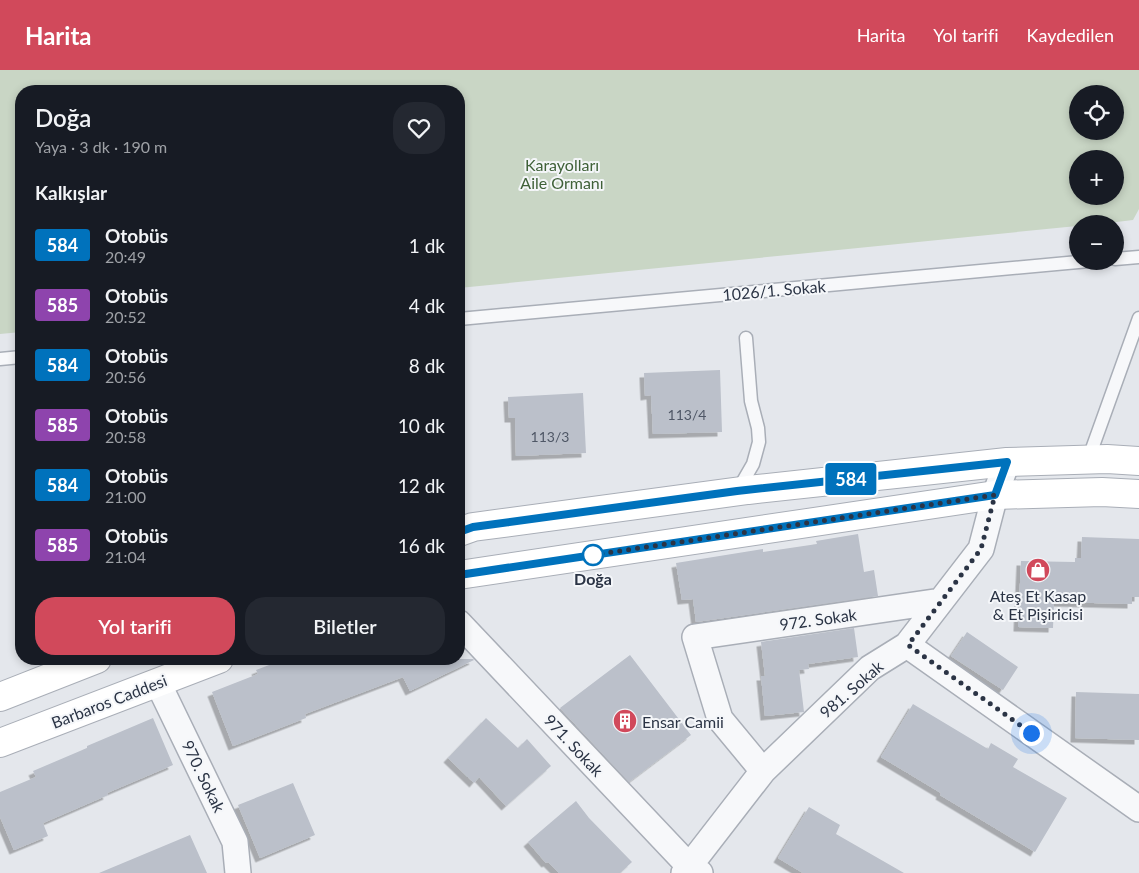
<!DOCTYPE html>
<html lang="tr">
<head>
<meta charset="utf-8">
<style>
  body { margin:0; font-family:Lato,sans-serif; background:#242831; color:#f1f3f6; height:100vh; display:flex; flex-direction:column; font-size:19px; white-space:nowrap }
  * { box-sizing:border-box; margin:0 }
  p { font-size:16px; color:#9ea1a6 }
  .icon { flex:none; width:28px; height:28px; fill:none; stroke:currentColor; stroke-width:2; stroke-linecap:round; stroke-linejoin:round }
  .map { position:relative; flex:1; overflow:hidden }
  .panel { position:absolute; left:15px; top:15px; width:450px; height:580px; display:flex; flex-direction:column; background:#171b24; border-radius:20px; box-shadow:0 2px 8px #0003 }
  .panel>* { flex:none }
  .badge { padding:0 10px; border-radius:4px; font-size:18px; line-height:32px }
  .fabs { position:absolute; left:1069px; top:15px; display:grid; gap:10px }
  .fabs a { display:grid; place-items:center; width:55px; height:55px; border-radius:50%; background:#171b24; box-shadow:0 2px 8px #0003; font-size:25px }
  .you { position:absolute; width:25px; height:25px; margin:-12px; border:4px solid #fff; border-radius:50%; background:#1a73e8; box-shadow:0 0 0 8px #1a73e833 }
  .map>.badge { position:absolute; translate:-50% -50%; box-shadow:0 0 0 2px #fff }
  h2 { padding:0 20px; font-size:19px; line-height:45px }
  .round { display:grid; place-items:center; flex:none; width:52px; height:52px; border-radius:20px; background:#242831 }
  .overview { display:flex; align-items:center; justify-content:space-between; height:85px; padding:0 20px }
  h1 { font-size:24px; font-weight:600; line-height:38px }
  .button { display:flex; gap:10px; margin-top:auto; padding:10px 20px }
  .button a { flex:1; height:58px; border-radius:20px; background:#d1495b; color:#fff; font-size:20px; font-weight:600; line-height:58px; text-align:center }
  .button a+a { background:#242831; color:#f1f3f6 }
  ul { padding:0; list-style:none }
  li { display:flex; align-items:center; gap:15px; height:60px; padding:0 20px }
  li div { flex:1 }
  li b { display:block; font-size:19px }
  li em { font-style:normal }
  li .badge { min-width:55px; font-weight:700; text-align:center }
  header { display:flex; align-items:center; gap:30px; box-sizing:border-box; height:70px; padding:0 25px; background:#d1495b; color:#fff }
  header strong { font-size:24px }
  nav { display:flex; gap:28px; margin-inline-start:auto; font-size:18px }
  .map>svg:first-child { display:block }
  .green { fill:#c9d6c5; fill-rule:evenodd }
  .building { fill:#bbc0ca; filter:url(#shadow) }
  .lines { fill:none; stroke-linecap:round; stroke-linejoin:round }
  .lane-casing { stroke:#a9aeb7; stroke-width:15 }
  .street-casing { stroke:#a9aeb7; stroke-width:28 }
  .secondary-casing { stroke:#a9aeb7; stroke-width:30 }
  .lane { stroke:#f7f8fa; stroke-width:12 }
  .street { stroke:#f7f8fa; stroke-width:25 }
  .secondary { stroke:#fff; stroke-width:28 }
  .line-casing { stroke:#fff; stroke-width:11 }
  .line { stroke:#0072bc; stroke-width:8 }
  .walk { stroke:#2b3445; stroke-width:5; stroke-dasharray:0 9 }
  .stop-dot { fill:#fff; stroke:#0072bc; stroke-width:2.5 }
  .labels { text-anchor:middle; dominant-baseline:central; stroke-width:4; stroke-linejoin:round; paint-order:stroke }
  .number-label { font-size:14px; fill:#4f5766 }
  .park-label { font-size:16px; fill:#3f6138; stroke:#f4f6f9 }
  .street-label { font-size:16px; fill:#2b3445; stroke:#f4f6f9 }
  .stop-label { font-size:16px; font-weight:bold; fill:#2b3445; stroke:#f4f6f9 }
  .poi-label { font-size:16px; fill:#2b3445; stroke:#f4f6f9 }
</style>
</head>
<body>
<header>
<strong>Harita</strong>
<nav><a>Harita</a><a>Yol tarifi</a><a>Kaydedilen</a></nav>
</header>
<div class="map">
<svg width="1139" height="803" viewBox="0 0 1139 803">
  <defs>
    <filter id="shadow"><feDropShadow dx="-4.5" dy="4.5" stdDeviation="0" flood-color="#0004"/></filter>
  </defs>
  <rect width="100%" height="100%" fill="#e4e7ec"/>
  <path class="green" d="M 0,0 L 1139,0 L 1139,139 L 1133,150 L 1100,154 L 1078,154 L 1077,156 L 459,218 L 459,21 L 21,21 L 21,262 L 0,264 ZM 1078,24 L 1115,24 L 1115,61 L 1078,61 ZM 1078,89 L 1115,89 L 1115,126 L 1078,126 Z"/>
  <path class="building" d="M 720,300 L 722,362 L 653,364 L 651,325 L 645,326 L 644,303 Z
    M 583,323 L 586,383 L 516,386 L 515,348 L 509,348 L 508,327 Z
    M 858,464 L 864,502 L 874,500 L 878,526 L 696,552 L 693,529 L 682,530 L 676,493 L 763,479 L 763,482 L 817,474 L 816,471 Z
    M 1082,467 L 1139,469 L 1139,527 L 1132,527 L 1132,534 L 1054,532 L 1053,558 L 1018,557 L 1021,491 L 1075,492 L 1075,488 L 1081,488 Z
    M 854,558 L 858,587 L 808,594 L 809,599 L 799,600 L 804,642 L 765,646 L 761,606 L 765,606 L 761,572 Z
    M 967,562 L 1018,597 L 1003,620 L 951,586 Z
    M 630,585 L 691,665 L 629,712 L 560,638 Z
    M 285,589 L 473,589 L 474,590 L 410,621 L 403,607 L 305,644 L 306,648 L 233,676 L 212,622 L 258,604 L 256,600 Z
    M 1076,622 L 1139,624 L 1139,670 L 1075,668 Z
    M 913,634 L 988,679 L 991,673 L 1018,689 L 1013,697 L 1067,728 L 1035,782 L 940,725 L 941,723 L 881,687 Z
    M 153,648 L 173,695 L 107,723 L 108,725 L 43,753 L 48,766 L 14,780 L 0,747 L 0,722 L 36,707 L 33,701 L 87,678 L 87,676 Z
    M 486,648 L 518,678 L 527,669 L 551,696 L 506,736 L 479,707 L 474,713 L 448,688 Z
    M 293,713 L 315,765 L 260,788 L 238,735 Z
    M 576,731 L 589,748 L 632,792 L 620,803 L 559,803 L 548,792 L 546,793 L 528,772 Z
    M 809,737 L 840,755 L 836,764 L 904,803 L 803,803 L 778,788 Z
    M 190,765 L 207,803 L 99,803 Z"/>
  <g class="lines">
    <g class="lane-casing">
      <path id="lane" d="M 1115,189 L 1139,187
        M 459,249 L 1089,191
        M 0,289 L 21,287
        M 1088,390 L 1139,248
        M 738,420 L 753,394 L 759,372 L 758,358 L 751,331 L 746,268"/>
    </g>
    <g class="street-casing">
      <path id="street" d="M 459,553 L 690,797 L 700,803
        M 907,575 L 1139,739
        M 158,613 L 235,772 L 238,803
        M 763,701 L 720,649 L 695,567 L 941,531
        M 684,803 L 763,701 L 870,598 L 907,575 L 981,479 L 995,425 L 1007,392"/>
    </g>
    <g class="secondary-casing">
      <path id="secondary" d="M 459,462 L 473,457 L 748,420 L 1007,392 L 1107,389 L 1139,391
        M 459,505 L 995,425 L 1102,422 L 1139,424
        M 0,627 L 97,589
        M 0,673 L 219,589"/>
    </g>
    <use href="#lane" class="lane"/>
    <use href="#street" class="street"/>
    <use href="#secondary" class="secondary"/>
  </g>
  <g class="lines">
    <g class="line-casing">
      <path id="line" d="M 459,462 L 473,457 L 737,421 L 1007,392 L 995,425 L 459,505"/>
    </g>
    <use href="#line" class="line"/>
    <path class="walk" d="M 593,485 L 995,425 L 981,479 L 908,575 L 1031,663"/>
  </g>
  <defs>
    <g id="shop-disc" transform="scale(1.25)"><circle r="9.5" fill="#d1495b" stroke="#f4f6f9"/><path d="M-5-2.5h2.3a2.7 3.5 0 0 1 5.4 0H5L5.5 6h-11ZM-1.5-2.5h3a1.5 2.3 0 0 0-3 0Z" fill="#fff"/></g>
    <g id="building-disc" transform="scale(1.25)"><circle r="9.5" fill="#d1495b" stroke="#f4f6f9"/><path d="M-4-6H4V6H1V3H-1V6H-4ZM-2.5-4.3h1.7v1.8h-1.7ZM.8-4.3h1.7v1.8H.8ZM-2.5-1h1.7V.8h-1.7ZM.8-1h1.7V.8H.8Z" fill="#fff"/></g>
  </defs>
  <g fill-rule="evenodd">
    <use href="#shop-disc" x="1038" y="500"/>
    <use href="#building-disc" x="625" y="651"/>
  </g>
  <circle class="stop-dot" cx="593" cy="485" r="10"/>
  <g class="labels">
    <g class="number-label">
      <text x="687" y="344">113/4</text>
      <text x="550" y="366">113/3</text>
    </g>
    <g class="park-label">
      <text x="562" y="94">Karayolları<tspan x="562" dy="18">Aile Ormanı</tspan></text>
    </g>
    <g class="street-label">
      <text transform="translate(774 220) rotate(-5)">1026/1. Sokak</text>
      <text transform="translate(818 549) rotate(-8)">972. Sokak</text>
      <text transform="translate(851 619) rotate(-41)">981. Sokak</text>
      <text transform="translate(109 631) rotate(-21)">Barbaros Caddesi</text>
      <text transform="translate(574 675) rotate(47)">971. Sokak</text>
      <text transform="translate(204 706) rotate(64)">970. Sokak</text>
    </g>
    <g class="stop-label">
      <text x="593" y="508">Doğa</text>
    </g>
    <g class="poi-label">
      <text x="1038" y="525">Ateş Et Kasap<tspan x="1038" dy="18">&amp; Et Pişiricisi</tspan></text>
      <text x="642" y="651" text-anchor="start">Ensar Camii</text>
    </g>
  </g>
</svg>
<div class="fabs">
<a><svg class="icon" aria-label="locate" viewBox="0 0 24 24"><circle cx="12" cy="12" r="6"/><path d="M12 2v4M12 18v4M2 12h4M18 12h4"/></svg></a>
<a>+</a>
<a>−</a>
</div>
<div class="you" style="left:1031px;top:663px"></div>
<b class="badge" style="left:851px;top:409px;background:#0072bc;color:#fff">584</b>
<section class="panel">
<div class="overview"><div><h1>Doğa</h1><p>Yaya · 3 dk · 190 m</p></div><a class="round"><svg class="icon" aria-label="heart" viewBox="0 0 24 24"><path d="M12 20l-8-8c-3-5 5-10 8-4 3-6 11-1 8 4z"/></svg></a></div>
<h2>Kalkışlar</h2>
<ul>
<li><span class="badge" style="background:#0072bc;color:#fff">584</span><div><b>Otobüs</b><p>20:49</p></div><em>1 dk</em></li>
<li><span class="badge" style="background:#8e44ad;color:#fff">585</span><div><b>Otobüs</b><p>20:52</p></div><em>4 dk</em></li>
<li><span class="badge" style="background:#0072bc;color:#fff">584</span><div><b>Otobüs</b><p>20:56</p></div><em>8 dk</em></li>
<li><span class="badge" style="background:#8e44ad;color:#fff">585</span><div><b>Otobüs</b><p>20:58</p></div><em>10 dk</em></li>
<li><span class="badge" style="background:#0072bc;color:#fff">584</span><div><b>Otobüs</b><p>21:00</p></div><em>12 dk</em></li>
<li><span class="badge" style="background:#8e44ad;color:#fff">585</span><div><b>Otobüs</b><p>21:04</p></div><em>16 dk</em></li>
</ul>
<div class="button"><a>Yol tarifi</a><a>Biletler</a></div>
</section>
</div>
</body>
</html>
